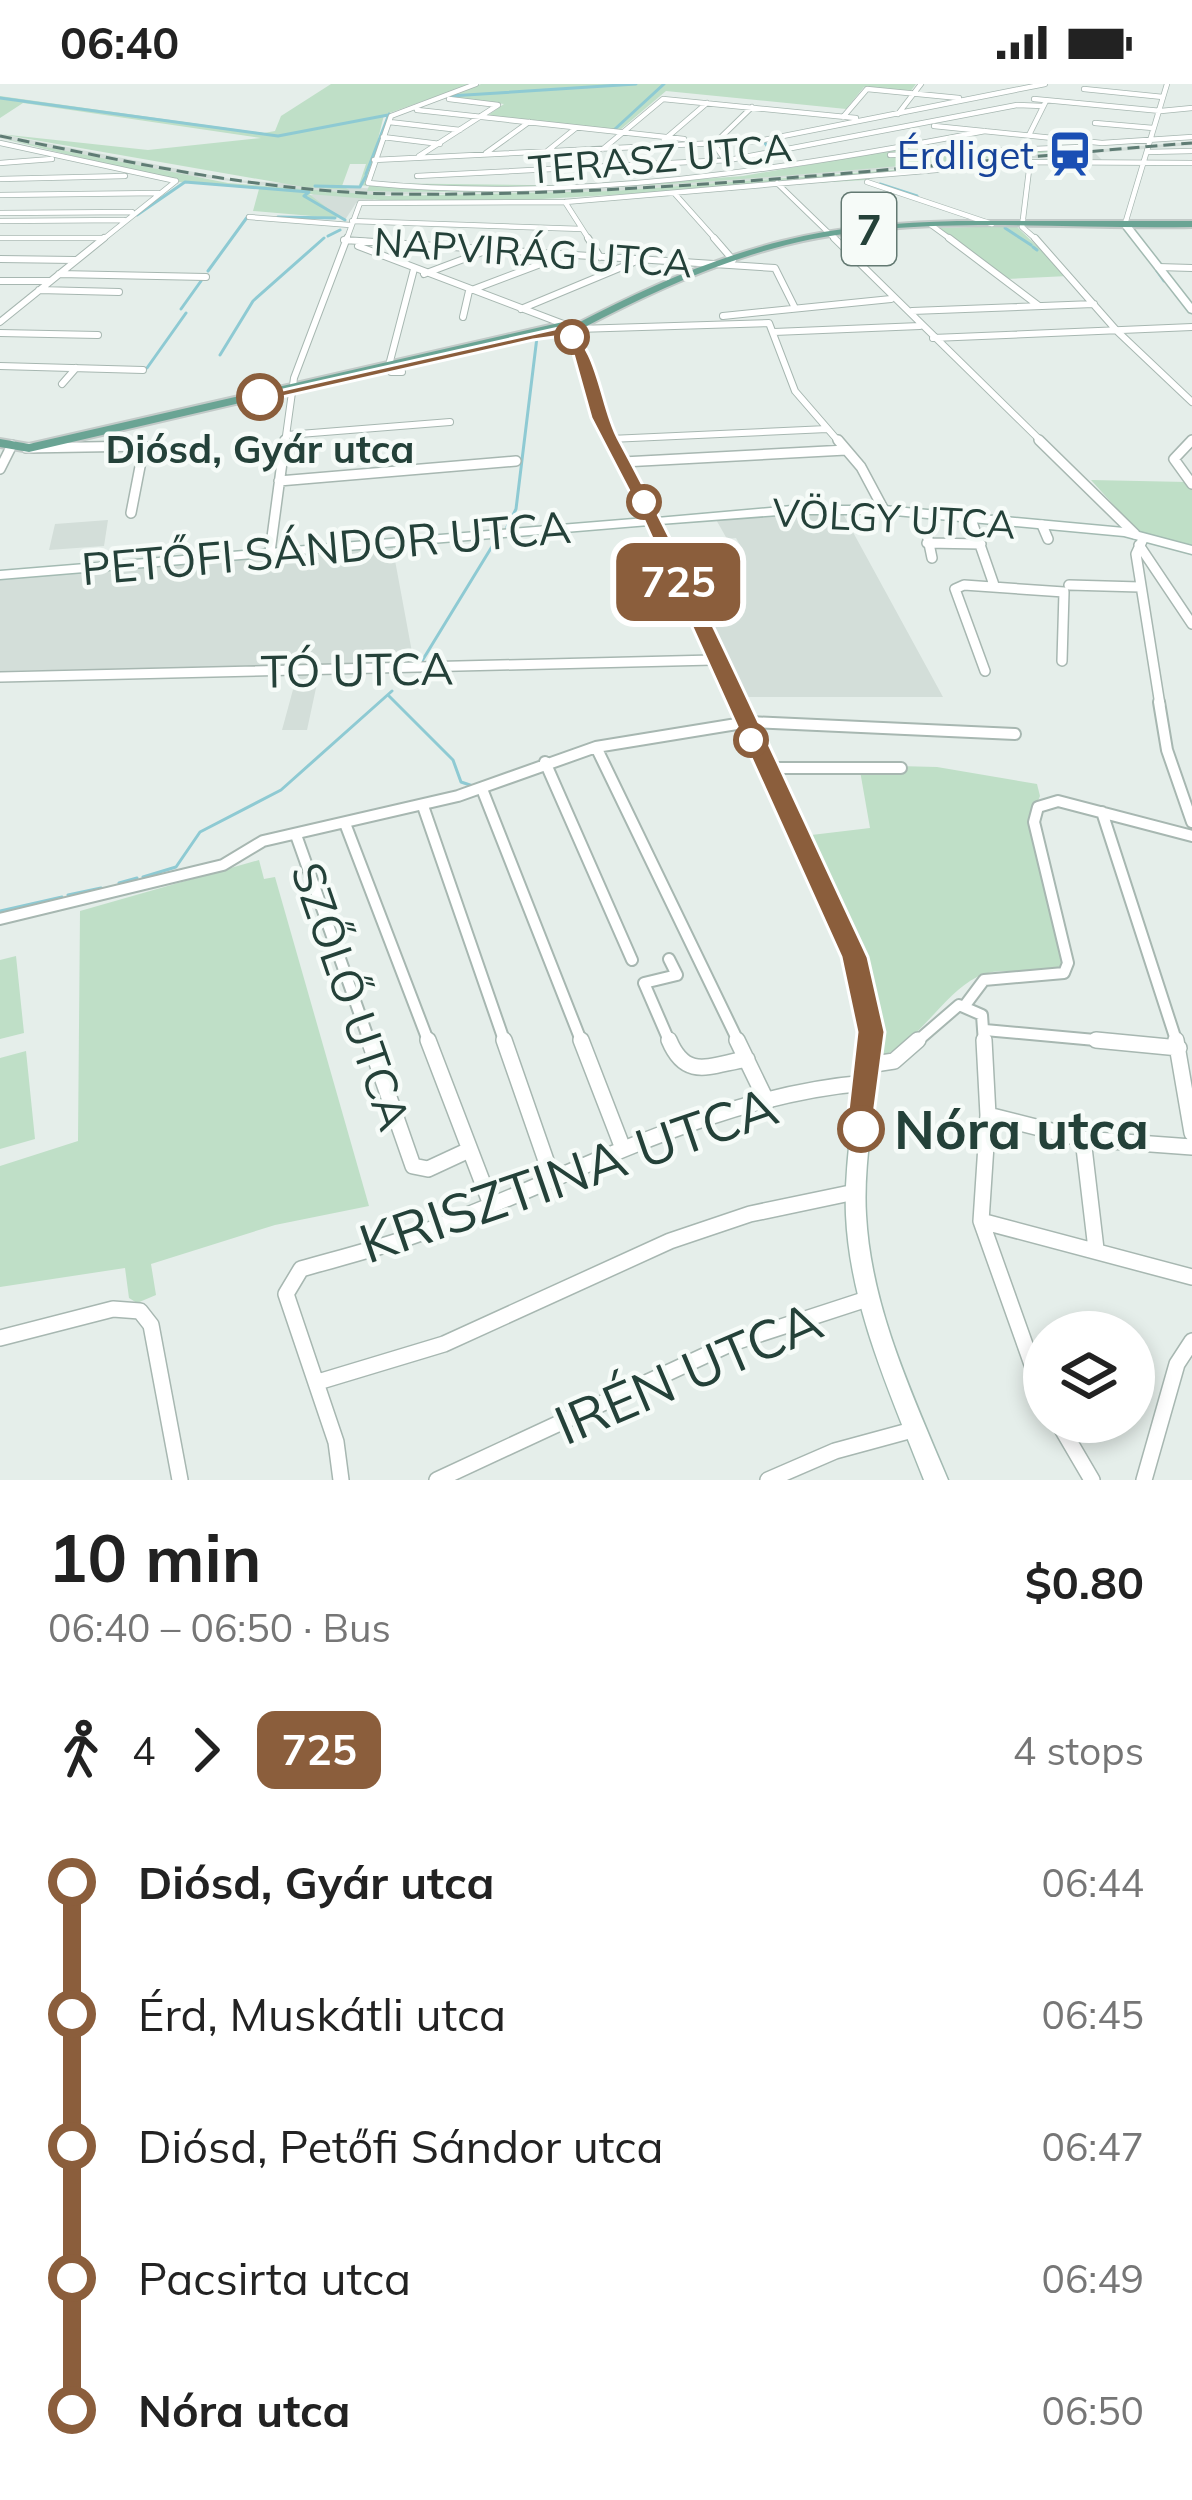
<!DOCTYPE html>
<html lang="en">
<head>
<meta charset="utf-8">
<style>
  body { margin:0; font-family:Mulish,sans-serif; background:#f6f6f6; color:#222; height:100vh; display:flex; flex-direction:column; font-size:45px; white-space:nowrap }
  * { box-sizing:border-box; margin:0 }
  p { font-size:39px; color:#767676 }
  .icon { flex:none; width:66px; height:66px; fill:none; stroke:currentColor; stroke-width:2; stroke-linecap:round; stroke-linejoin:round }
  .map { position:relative; height:1396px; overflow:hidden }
  .details { display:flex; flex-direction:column; background:#fff; flex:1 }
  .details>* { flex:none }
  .badge { padding:0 24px; border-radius:18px; font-size:42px; line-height:78px }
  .buttons { position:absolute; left:1023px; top:1227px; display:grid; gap:24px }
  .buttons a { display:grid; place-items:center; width:132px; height:132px; border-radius:50%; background:#fff; box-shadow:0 6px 18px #0003; font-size:60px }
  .map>.badge { position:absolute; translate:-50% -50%; box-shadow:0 0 0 6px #fff }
  .legs { display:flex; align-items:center; gap:18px; height:132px; padding:0 48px; font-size:39px }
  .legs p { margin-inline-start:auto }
  .overview { display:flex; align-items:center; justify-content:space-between; height:204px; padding:0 48px }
  h1 { font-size:66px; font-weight:700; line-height:90px }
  ul { padding:0 48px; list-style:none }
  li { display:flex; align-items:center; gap:42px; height:132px; font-size:45px }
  li i { display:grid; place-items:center; width:18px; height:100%; margin:0 15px; background:currentColor }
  li i::after { content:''; width:30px; height:30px; margin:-15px; border:9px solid; border-radius:50%; background:#fff }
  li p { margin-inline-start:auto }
  li:first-child i { background:linear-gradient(#0000 50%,currentColor 0) }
  li:last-child i { background:linear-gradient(currentColor 50%,#0000 0) }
  .status { display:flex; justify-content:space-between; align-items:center; height:84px; padding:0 60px; background:#fff; direction:ltr }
  .status svg { height:33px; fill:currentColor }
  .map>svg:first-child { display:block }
  .built { fill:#d3ded9 }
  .green { fill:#bfdfc7 }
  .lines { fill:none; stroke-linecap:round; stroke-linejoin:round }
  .stream { stroke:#8ecad3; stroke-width:3 }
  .street-far4-casing { stroke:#a7b7b1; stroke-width:6 }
  .street-far3-casing { stroke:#a7b7b1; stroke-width:8 }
  .street-far2-casing { stroke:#a7b7b1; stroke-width:12 }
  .street-far1-casing { stroke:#a7b7b1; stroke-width:14 }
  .street-casing { stroke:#a7b7b1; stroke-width:18 }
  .secondary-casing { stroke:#a3bab2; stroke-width:3 }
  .primary-casing { stroke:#c2cac8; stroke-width:4 }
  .street-far4 { stroke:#fff; stroke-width:4.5 }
  .street-far3 { stroke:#fff; stroke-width:6 }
  .street-far2 { stroke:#fff; stroke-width:9 }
  .street-far1 { stroke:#fff; stroke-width:10 }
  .street { stroke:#fff; stroke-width:15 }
  .secondary { fill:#fff; fill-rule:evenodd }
  .primary { fill:#6aa494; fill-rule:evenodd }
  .rail { stroke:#5f7c74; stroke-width:3; stroke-dasharray:12 6; stroke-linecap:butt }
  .line-1 { fill:#8b5e3c; stroke:#fff; stroke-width:3 }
  .stop-1-dot { fill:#fff; stroke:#8b5e3c; stroke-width:6 }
  .labels { text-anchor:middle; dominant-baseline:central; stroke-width:9; stroke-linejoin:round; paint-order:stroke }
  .far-transit-label { font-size:39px; fill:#164399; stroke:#f6fbf8; text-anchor:end }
  .far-street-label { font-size:39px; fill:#244139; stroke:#f6fbf8 }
  .far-stop-label { font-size:39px; font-weight:bold; fill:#244139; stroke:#f6fbf8 }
  .shield { fill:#f6fbf8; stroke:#637972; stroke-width:3 }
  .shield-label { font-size:42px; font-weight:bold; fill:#244139 }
  .street-label { font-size:45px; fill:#244139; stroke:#f6fbf8 }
  .near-stop-label { font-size:54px; font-weight:bold; fill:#244139; stroke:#f6fbf8; text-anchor:start }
  .near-street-label { font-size:54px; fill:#244139; stroke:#f6fbf8 }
</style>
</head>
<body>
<div class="status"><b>06:40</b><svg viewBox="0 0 49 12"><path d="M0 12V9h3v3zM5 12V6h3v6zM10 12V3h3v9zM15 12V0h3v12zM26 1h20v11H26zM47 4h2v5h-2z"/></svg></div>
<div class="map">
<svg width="1192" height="1396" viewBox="0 0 1192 1396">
  <rect width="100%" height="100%" fill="#e5eeea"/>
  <path class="built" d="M 0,50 L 235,96 L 445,109 L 612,104 L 1192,58 L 1192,61 L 1095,69 L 1103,77 L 1035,74 L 612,107 L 374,111 L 373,119 L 356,119 L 345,136 L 307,113 L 318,108 L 164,89 L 0,54 Z
    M 842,428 L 943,613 L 738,613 L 680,474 L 743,467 L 736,454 L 727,455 L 714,432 Z
    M 108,436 L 104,462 L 49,466 L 55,440 Z
    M 392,460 L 414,579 L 0,587 L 0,496 Z
    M 319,590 L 307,646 L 282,646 L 297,591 Z"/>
  <path class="green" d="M 331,0 L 471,0 L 384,31 L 367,99 L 607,102 L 743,92 L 899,65 L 1086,65 C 847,86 607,113 367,107 L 369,102 L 359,101 L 366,80 L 350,80 L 342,102 L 349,106 L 304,103 L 0,50 L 148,66 L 261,54 L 23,19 L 0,34 L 0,12 L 264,49 L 275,47 L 281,32 Z
    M 481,0 L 916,0 L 910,8 L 864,3 L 846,25 L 666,7 L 620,46 L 487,32 L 504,20 L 450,13 Z
    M 0,54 L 228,99 L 389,112 L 612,107 L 1039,75 L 909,85 L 866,96 L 440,121 L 309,110 L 339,133 L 335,134 L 253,127 L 259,105 L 179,98 Z
    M 1016,142 L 1068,192 L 1006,195 L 936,144 Z
    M 1091,396 L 1187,398 L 1192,402 L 1192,464 L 1139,449 Z
    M 859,681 L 937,683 L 1037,700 L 1040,712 L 1030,736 L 1068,880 C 1042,900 1006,878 977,893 C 939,913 919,961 876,974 L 876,912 L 803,752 L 870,744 Z
    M 259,776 L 264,795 L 275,793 L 369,1122 L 275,1141 L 151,1180 L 156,1211 L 137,1219 L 129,1214 L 125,1184 L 0,1203 L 0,1082 L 78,1057 L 80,827 Z
    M 16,872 L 24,949 L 0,955 L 0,876 Z
    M 26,967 L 35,1055 L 0,1065 L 0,974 Z"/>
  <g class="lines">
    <path class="stream" d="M 450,12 L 636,0
      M 0,14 L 278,52 L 388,31
      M 615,45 L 664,0
      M 765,59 L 768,63
      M 366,90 L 389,30
      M 880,100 L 917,112
      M 315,102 L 360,103 L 366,92
      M 137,131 L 185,98 L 309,108 L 304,112 L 345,136
      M 278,133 L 335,134
      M 1005,144 L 1031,161
      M 328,152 L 340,146
      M 1033,163 L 1037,166
      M 208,187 L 248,132
      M 1157,187 L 1164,197
      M 181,225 L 201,197
      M 518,258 L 534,255
      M 220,271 L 253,217 L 324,154
      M 147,284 L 186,229
      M 507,443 L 516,425 L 537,253 L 551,251
      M 422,577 L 496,456
      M 388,611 L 453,676 L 461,698 L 476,703
      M 143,793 L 176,783 L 200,748 L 281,706 L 392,607
      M 119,799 L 137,794
      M 68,811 L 101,804
      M 0,827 L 62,813"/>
    <g class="street-far4-casing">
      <path id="street-far4" d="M 476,0 L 391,32 L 368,99 C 573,119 784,86 985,47
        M 1084,5 L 1163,13
        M 449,15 L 498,21
        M 1034,15 L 1161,27 L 1192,24
        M 417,26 L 684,55
        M 898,30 L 921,0
        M 843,33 L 867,5 L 959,14
        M 389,38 L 460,46
        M 1095,39 L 1153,44
        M 934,42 L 1102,59 L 1192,53
        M 1029,51 L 1046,17
        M 383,53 L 440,60
        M 664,56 L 707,19
        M 0,59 L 176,97
        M 603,65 L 663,15 L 856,34
        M 546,68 L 576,44
        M 1147,68 L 1192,67
        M 486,69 L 529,38
        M 890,71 L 1081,63
        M 419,72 L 498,21
        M 374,76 L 758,57 L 1045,0
        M 1030,78 L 1022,143 L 1038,157
        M 0,79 L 52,75
        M 728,80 L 714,60 L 752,23
        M 417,92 L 729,76 L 1017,21 L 1043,22
        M 0,95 L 125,92
        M 867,98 L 992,140
        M 777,99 L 837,157
        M 675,110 L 717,157
        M 0,111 L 159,109
        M 565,118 L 590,157
        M 0,129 L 132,128
        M 249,133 L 350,141
        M 0,137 L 124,136
        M 352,137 L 582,145
        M 1125,140 L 1167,0
        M 931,141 L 953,157
        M 0,154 L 102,154
        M 344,156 L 366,157
        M 101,157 L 176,97
        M 346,157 L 360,119 L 565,118 L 1030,78 L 1192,79"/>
    </g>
    <g class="street-far3-casing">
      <path id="street-far3" d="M 588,154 L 600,173
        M 714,154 L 733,176
        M 834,154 L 1043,359
        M 949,154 L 1039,222
        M 1035,154 L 1117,247 L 1192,318
        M 344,156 L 775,184 L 795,224
        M 358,162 L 566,241
        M 0,175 L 75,176
        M 1158,183 L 1192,184
        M 59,190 L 206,193
        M 424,190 L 485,167
        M 0,197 L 49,197
        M 39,206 L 119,208
        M 521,225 L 634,178
        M 912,227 L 1094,220
        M 723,232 L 891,215
        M 463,233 L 469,207 L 562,172
        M 0,238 L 104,154
        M 577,245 L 769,239 L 795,307 L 840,359
        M 774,248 L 920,242
        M 0,249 L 98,251
        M 933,254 L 1192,243
        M 0,282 L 143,286
        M 402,288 L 391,288 L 389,281 L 414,185
        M 62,300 L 76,284
        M 287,351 L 450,338
        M 610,355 L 827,345
        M 285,359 L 294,294 L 347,154
        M 1189,359 L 1192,356"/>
    </g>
    <g class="street-far2-casing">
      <path id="street-far2" d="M 838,356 L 861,383 L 884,426
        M 1039,356 L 1135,450
        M 1192,356 L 1174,375 L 1192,400
        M 26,364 L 144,362 L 131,429
        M 623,378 L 846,366
        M 0,385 L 12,361
        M 279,397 L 516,377
        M 971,435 L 994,501
        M 1042,441 L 1048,455
        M 927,450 L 932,474
        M 1143,455 L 1136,470 L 1160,621
        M 927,459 L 981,460
        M 1139,461 L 1192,540
        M 270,468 L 285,356
        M 1069,501 L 1140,503
        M 985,587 L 955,505 L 964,501 L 1064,508 L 1062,577
        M 0,593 L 713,576"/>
    </g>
    <g class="street-far1-casing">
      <path id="street-far1" d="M 1159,618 L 1167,666 L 1192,738
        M 596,663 L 739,959
        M 545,678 L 632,876
        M 765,684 L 901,684
        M 482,705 L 582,959
        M 423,722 L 505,959
        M 1102,728 L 1177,959
        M 346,742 L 429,959
        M 296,751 L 370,959
        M 0,835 L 223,781 L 263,757 L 458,712 L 596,663 L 749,638 L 1015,650
        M 669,875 L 677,891 L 644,899 L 670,959
        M 966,920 L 984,896 L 1064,889 L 1068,879 L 1034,738 L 1038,723 L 1058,717 L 1192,752
        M 985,946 L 1128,959
        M 915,959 L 959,921 L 982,931 L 984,959"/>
    </g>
    <g class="street-casing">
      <path id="street" d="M 369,956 L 413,1082 L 428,1085 L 469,1066
        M 428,956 L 490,1118
        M 504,956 L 551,1091
        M 581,956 L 622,1062
        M 669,956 C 686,997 710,981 747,975
        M 737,956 L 767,1018
        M 984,956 L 988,1031 L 981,1137 L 1044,1314
        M 1096,956 L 1179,964
        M 1176,956 L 1192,1049
        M 868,981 L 894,977 L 918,956
        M 988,1031 L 1083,1055 L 1192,1063
        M 1083,1055 L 1096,1165
        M 981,1137 L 1192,1193
        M 0,1254 L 113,1225 L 140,1227 L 151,1241 L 180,1396
        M 318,1298 L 444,1260 L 670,1157 L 750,1130 L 855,1108
        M 1058,1338 L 1092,1396
        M 341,1396 L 336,1358 L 286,1210 L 301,1185 C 336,1175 372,1166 407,1154 C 557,1102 703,1012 866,999
        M 437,1396 L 732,1259 L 870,1214
        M 768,1396 L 835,1367 L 916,1345
        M 1144,1396 L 1177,1280 L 1192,1257"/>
    </g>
    <g class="secondary-casing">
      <path id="secondary" d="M 1122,138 L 1128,138 L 1192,220 L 1192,229 L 1189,228 L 1122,142 Z
        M 575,244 L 580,247 L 604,334 L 657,434 L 792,422 L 884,422 L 1124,444 L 1192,462 L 1192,470 L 1124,452 L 884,430 L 792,430 L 660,440 L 870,891 C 875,922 878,952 876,983 C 874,1032 863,1082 866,1131 C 871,1224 913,1312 948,1396 L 924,1396 C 891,1311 850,1223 846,1131 C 844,1081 854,1032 858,983 C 860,952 858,922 852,891 L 649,441 L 0,495 L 0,487 L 646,434 L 594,334 L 570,247 Z"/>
    </g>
    <g class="primary-casing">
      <path id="primary" d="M 957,137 L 1192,137 L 1192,143 C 1058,146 918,129 786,161 C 714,179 646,211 581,245 L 563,244 L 29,368 L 0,363 L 0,355 L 29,360 L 563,238 L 576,240 C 642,206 709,175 782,157 C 839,142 898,139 957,137 Z"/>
    </g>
    <use href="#street-far4" class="street-far4"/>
    <use href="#street-far3" class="street-far3"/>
    <use href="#street-far2" class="street-far2"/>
    <use href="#street-far1" class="street-far1"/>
    <use href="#street" class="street"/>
    <use href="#secondary" class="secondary"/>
    <use href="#primary" class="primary"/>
    <path class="rail" d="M 0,52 C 130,78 262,108 395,110 C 660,113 927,80 1192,59"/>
  </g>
  <path class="line-1" d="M 563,243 C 599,258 600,321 618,354 C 709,523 786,699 868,873 L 885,948 L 871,1053 L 850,1053 L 846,1045 L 857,948 L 841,873 L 641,430 L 591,334 L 570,259 L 561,252 L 533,256 L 260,318 L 252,313 Z"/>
  <defs>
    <g id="station-bare" transform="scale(3.6)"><path d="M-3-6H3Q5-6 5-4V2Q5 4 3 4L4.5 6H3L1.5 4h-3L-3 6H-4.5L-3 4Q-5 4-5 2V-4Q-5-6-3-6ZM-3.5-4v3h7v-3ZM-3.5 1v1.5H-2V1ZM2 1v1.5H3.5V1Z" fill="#1a4fb4" stroke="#f6fbf8" stroke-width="2.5" paint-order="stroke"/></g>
  </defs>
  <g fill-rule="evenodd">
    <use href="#station-bare" x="1070" y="70"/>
  </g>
  <g class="stop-1-dot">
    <circle cx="572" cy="253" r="15"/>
    <circle cx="260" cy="313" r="21"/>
    <circle cx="644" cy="418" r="15"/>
    <circle cx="751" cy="656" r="15"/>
    <circle cx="861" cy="1045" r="21"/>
  </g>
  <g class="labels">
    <g class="far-transit-label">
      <text x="1034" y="70">Érdliget</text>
    </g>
    <g class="far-street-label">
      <text transform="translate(660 74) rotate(-5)">TERASZ UTCA</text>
      <text transform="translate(533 168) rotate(4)">NAPVIRÁG UTCA</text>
      <text transform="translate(894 434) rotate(3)">VÖLGY UTCA</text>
    </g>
    <g class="far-stop-label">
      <text x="260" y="364">Diósd, Gyár utca</text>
    </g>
    <rect class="shield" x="842" y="109" width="54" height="72" rx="9"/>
    <g class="shield-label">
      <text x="869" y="145">7</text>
    </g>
    <g class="street-label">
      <text transform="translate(326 463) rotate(-5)">PETŐFI SÁNDOR UTCA</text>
      <text transform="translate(357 585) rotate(-1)">TÓ UTCA</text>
      <text transform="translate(352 912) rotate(71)">SZŐLŐ UTCA</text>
    </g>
    <g class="near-stop-label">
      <text x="894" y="1045">Nóra utca</text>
    </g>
    <g class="near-street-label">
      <text transform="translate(568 1090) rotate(-19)">KRISZTINA UTCA</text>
      <text transform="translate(688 1288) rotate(-23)">IRÉN UTCA</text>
    </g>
  </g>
</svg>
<div class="buttons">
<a><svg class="icon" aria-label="layers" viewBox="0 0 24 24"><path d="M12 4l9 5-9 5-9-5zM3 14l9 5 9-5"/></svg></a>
</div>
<b class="badge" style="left:678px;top:498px;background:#8b5e3c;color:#fff">725</b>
</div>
<section class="details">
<div class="overview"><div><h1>10 min</h1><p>06:40 – 06:50 · Bus</p></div><b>$0.80</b></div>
<div class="legs"><svg class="icon" aria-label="walk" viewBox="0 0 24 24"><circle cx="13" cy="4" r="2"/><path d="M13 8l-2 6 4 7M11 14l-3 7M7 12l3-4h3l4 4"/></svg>4<svg class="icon" aria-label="forward" viewBox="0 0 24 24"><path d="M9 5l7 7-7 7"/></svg><b class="badge" style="background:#8b5e3c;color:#fff">725</b><p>4 stops</p></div>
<ul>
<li><i style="color:#8b5e3c"></i><b>Diósd, Gyár utca</b><p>06:44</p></li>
<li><i style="color:#8b5e3c"></i><span>Érd, Muskátli utca</span><p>06:45</p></li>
<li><i style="color:#8b5e3c"></i><span>Diósd, Petőfi Sándor utca</span><p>06:47</p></li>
<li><i style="color:#8b5e3c"></i><span>Pacsirta utca</span><p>06:49</p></li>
<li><i style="color:#8b5e3c"></i><b>Nóra utca</b><p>06:50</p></li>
</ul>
</section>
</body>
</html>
